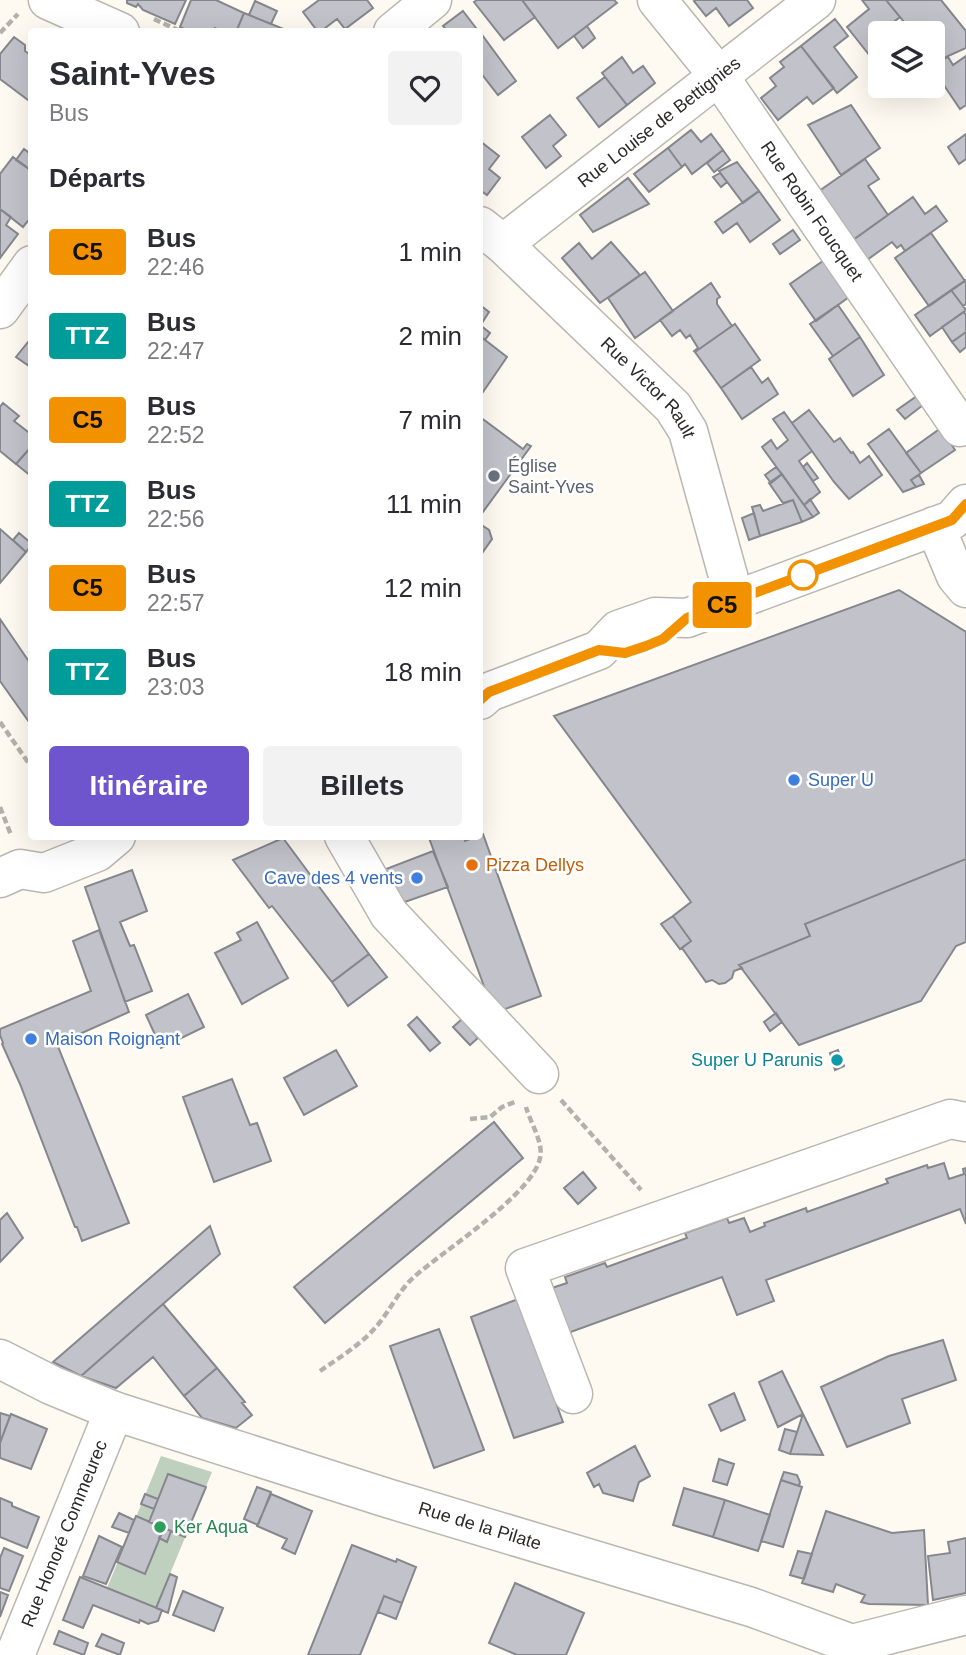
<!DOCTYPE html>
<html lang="fr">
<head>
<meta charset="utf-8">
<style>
  body { margin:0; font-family:Arial,sans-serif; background:#f2f2f3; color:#2b2b33; height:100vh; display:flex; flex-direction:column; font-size:26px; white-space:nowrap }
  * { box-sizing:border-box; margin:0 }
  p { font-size:23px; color:#7c7c81 }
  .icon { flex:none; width:38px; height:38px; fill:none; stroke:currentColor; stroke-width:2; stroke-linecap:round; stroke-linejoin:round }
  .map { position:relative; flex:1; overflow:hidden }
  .drawer { position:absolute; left:28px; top:28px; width:455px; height:812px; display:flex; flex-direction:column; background:#fff; border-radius:7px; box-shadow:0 7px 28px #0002 }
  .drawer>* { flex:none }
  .badge { padding:0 14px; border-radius:5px; font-size:24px; line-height:46px }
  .tools { position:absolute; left:868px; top:21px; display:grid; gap:14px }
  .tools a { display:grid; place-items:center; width:77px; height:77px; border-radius:7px; background:#fff; box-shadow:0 7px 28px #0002; font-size:35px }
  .map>.badge { position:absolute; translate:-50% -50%; box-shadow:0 0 0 4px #fff }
  h2 { padding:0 21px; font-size:26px; line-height:63px }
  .round { display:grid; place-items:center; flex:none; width:74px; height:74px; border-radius:7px; background:#f2f2f3 }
  .overview { display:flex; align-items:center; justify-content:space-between; height:119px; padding:0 21px }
  h1 { font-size:33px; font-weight:700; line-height:52px }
  .action { display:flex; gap:14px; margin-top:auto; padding:14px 21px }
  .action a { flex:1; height:80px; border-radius:7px; background:#6e55ce; color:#fff; font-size:28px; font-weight:700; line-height:80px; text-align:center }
  .action a+a { background:#f2f2f3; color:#2b2b33 }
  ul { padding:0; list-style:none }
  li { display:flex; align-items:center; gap:21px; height:84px; padding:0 21px }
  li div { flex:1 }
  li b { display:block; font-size:26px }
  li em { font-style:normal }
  li .badge { min-width:77px; font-weight:700; text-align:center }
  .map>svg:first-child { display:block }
  .green { fill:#bfd0bf }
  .building { fill:#c2c2ca; stroke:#86868d; stroke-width:2 }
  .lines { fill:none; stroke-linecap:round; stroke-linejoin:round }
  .minor-casing { stroke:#bbb7b0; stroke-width:41 }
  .major-casing { stroke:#bbb7b0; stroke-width:41 }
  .path { stroke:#b4b1ab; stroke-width:4.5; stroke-dasharray:7 3.5; stroke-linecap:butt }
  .minor { stroke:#fff; stroke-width:38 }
  .major { stroke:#fff; stroke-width:38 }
  .line-casing { stroke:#fff; stroke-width:16 }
  .line { stroke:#f39200; stroke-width:10 }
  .worship-dot { fill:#6b7280; stroke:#fff; stroke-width:2.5 }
  .stop-dot { fill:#fff; stroke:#f39200; stroke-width:3.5 }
  .shop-dot { fill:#3f7fe0; stroke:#fff; stroke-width:2.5 }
  .food-dot { fill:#e8710a; stroke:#fff; stroke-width:2.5 }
  .culture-dot { fill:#0f9aa8; stroke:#fff; stroke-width:2.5 }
  .leisure-dot { fill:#2e9e5b; stroke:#fff; stroke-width:2.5 }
  .labels { text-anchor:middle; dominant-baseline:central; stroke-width:5; stroke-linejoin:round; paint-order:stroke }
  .street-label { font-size:18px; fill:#2c2a28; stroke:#fff }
  .worship-label { font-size:18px; fill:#5b616d; stroke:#fff; text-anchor:start }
  .shop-label { font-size:18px; fill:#366cbe; stroke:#fff; text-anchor:start }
  .food-label { font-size:18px; fill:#c56008; stroke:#fff; text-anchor:start }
  .culture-label { font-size:18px; fill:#0d838f; stroke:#fff; text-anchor:end }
  .leisure-label { font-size:18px; fill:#27864d; stroke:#fff; text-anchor:start }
</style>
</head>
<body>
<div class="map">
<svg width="966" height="1655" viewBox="0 0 966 1655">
  <rect width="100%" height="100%" fill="#fefaf2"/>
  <path class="green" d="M 161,1456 L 212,1472 L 156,1608 L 107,1588 Z"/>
  <path class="building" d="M 127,0 L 186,0 L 175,24 L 143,10 L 138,4 L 136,7 L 127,3 Z
    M 191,0 L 216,0 L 244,13 L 236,32 L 222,32 L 215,28 L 214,32 L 191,32 L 180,27 Z
    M 319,0 L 367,0 L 373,8 L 345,29 L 337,19 L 320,32 L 318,32 L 303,12 Z
    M 477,0 L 522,0 L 535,17 L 504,40 L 474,2 Z
    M 522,0 L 614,0 L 617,3 L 558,48 Z
    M 696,0 L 747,0 L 753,8 L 729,26 L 716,8 L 706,16 L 694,1 Z
    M 862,0 L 886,0 L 900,17 L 877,35 L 880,40 L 880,65 L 878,66 L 847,27 L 869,9 Z
    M 886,0 L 941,0 L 966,31 L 966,48 L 935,62 L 933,59 L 933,33 L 913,33 Z
    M 255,1 L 277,11 L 271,24 L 249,15 Z
    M 463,11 L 479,32 L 448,32 L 443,26 Z
    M 244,13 L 249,15 L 291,32 L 236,32 Z
    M 835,19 L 848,36 L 834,47 L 857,77 L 837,93 L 801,46 Z
    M 587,26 L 595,38 L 583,48 L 574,36 Z
    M 480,32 L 516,81 L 498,95 L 480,72 Z
    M 14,37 L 25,45 L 25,51 L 32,56 L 32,103 L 0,79 L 0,54 Z
    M 801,46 L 834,88 L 813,104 L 807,97 L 778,120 L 761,98 L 776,86 L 770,78 L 784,67 L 780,62 Z
    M 966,56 L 966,105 L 960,109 L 933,69 L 933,63 L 948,57 L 953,65 Z
    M 622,57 L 633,73 L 643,66 L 655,83 L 627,105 L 602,73 Z
    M 880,74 L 880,86 L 890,86 L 879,91 L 870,79 Z
    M 605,77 L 627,105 L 599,127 L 577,98 Z
    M 851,105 L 880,148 L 841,175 L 808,125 Z
    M 550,115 L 566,135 L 553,146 L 561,156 L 546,168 L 522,137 Z
    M 691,130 L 701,142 L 711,134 L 723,150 L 692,174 L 685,164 L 682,167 L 668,148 Z
    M 966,134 L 966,159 L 959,164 L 948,147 Z
    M 480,141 L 499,156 L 489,169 L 500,178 L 487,195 L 480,190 Z
    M 32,147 L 32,171 L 16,160 L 24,149 L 28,152 Z
    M 668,148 L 682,167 L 649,192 L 634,174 Z
    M 723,150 L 730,160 L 714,172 L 707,163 Z
    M 13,157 L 32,171 L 32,216 L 23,227 L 0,209 L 0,174 Z
    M 865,159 L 879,179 L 868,186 L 888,215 L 846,245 L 812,196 Z
    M 737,162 L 759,191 L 743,203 L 719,171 Z
    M 720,173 L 727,182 L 721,187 L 713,177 Z
    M 628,178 L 649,204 L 593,232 L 580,215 Z
    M 759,191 L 780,220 L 750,242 L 737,223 L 723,233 L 715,222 Z
    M 913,197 L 925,214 L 936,206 L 947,221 L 905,251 L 901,245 L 897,248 L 892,242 L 860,265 L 846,245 Z
    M 0,209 L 11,217 L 6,225 L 18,234 L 0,258 Z
    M 793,230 L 800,240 L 780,254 L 773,244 Z
    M 931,233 L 965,281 L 929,306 L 895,258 Z
    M 611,242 L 640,275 L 600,303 L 562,258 L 579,243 L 592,259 Z
    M 823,261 L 849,297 L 816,321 L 790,284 Z
    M 645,272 L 673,311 L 635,338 L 608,298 Z
    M 966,280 L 966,304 L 963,306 L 951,290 Z
    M 711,283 L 720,297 L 717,299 L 717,304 L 732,326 L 695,352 L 694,351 L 698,348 L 690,335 L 686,338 L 680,330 L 672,336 L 660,320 Z
    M 951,290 L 966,310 L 930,336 L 915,315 Z
    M 480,305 L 489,312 L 480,326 Z
    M 838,305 L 860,337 L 833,356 L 810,324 Z
    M 964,312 L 966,315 L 966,332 L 952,342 L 942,327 Z
    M 735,324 L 760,360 L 721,388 L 695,352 Z
    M 480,325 L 490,333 L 485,340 L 480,336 Z
    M 966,332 L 966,347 L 960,352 L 952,342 Z
    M 480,336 L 507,357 L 483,392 L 480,389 Z
    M 32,337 L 32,368 L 16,357 Z
    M 860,337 L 884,375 L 853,396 L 829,359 Z
    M 751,367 L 762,383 L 768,378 L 778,394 L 742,419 L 721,388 Z
    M 917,396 L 923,405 L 905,419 L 897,410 Z
    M 3,403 L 19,416 L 14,421 L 32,435 L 32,446 L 16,464 L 0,451 L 0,407 Z
    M 809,410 L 834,442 L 840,438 L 851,453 L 853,452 L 860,463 L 869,456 L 882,475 L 849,499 L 834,482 L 792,423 Z
    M 784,412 L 812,451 L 799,461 L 820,492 L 804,505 L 762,447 L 771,440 L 777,449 L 788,440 L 773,419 Z
    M 480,417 L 523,449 L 527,444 L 531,446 L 480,516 Z
    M 941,428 L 955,450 L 921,473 L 906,453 Z
    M 889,429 L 921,473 L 911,480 L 916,487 L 903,492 L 868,444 Z
    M 30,448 L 32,449 L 32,477 L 16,464 Z
    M 807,463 L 818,478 L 813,481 L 803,467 Z
    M 776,467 L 782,474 L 771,483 L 765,475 Z
    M 782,474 L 804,505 L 813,517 L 802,522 L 793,500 L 783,503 L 769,483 Z
    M 919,475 L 924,484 L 916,487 L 911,480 Z
    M 810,499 L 819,513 L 813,517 L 804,505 Z
    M 793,500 L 802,522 L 760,536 L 752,507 L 760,505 L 763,511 Z
    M 754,513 L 760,536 L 749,540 L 742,518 Z
    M 480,524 L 489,530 L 492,539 L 480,556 Z
    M 0,529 L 26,552 L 0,583 Z
    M 19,533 L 32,544 L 26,552 L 13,540 Z
    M 899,590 L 966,632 L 966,859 L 805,924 L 810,936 L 739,965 L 742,968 L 734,971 L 732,978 L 725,983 L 719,984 L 712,980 L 706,982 L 682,948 L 691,941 L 673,916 L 691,902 L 554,716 Z
    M 0,619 L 32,666 L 32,723 L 29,722 L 0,681 Z
    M 483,834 L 541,996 L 494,1013 L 429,838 L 464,836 L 465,841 Z
    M 283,838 L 369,954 L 332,982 L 272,906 L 269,908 L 233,860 Z
    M 433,851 L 448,887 L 399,904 L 386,869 Z
    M 966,859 L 966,942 L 956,946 L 921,1001 L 799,1045 L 739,965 L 810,936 L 805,924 Z
    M 132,870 L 147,911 L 120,922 L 130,946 L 134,945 L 152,991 L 125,1002 L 85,887 Z
    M 673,916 L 691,941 L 680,949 L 661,924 Z
    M 257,922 L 288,978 L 242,1004 L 215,953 L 241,940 L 237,933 Z
    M 99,930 L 129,1012 L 57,1044 L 129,1223 L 82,1241 L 77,1227 L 75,1227 L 20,1084 L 2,1044 L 3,1043 L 0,1035 L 0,1029 L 91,991 L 73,941 Z
    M 369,954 L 387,977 L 348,1006 L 332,982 Z
    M 188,994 L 204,1027 L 161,1048 L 146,1015 Z
    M 776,1013 L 782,1022 L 770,1031 L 764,1022 Z
    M 417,1017 L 440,1043 L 430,1051 L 408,1025 Z
    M 462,1019 L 478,1038 L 470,1045 L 453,1027 Z
    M 336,1050 L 357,1086 L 304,1115 L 284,1078 Z
    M 838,1050 L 844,1066 L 835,1070 L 830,1053 Z
    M 232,1079 L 250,1125 L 257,1123 L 271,1161 L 214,1182 L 183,1097 Z
    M 494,1122 L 523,1158 L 325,1323 L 294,1287 Z
    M 944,1163 L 949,1179 L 964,1174 L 963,1169 L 966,1168 L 966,1224 L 960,1209 L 766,1280 L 774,1301 L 737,1315 L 722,1277 L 568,1333 L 552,1288 L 567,1283 L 565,1277 L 605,1263 L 607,1267 L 687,1238 L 685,1233 L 727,1218 L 729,1223 L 744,1218 L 750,1232 L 765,1226 L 764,1223 L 806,1208 L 807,1212 L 888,1183 L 886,1179 L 927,1165 L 928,1168 Z
    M 583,1172 L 596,1188 L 578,1204 L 564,1188 Z
    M 7,1213 L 23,1238 L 0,1262 L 0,1220 Z
    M 210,1226 L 220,1254 L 81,1376 L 53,1362 Z
    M 518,1299 L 563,1422 L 514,1438 L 471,1317 Z
    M 163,1304 L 217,1368 L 184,1396 L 153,1357 L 116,1388 L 81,1376 Z
    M 439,1329 L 484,1450 L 434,1468 L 390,1346 Z
    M 943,1340 L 956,1380 L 902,1399 L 910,1423 L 847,1447 L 821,1387 L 889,1356 Z
    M 217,1368 L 245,1402 L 242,1403 L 252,1415 L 236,1428 L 202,1418 L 184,1396 Z
    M 782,1371 L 803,1414 L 778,1427 L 759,1382 Z
    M 734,1393 L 745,1420 L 721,1431 L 709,1405 Z
    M 0,1413 L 10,1416 L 1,1440 L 0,1440 Z
    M 11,1414 L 47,1429 L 31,1469 L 0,1458 L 0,1443 Z
    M 803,1414 L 821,1451 L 823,1455 L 790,1454 Z
    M 785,1429 L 797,1432 L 790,1454 L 779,1450 Z
    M 635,1446 L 650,1476 L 639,1482 L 633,1501 L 603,1493 L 599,1484 L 594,1487 L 587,1473 Z
    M 719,1459 L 734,1464 L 727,1485 L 713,1481 Z
    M 784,1472 L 797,1475 L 800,1482 L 799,1486 L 781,1480 Z
    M 168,1474 L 206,1487 L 185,1537 L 149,1522 Z
    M 781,1480 L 802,1487 L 783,1547 L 761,1541 Z
    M 257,1487 L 271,1492 L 258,1525 L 244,1519 Z
    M 684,1488 L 725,1500 L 713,1537 L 673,1525 Z
    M 145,1494 L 158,1499 L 154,1509 L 141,1504 Z
    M 271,1494 L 312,1511 L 295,1554 L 282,1548 L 287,1539 L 257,1526 Z
    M 0,1498 L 12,1503 L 12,1506 L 39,1517 L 27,1548 L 0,1537 Z
    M 725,1500 L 770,1515 L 758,1551 L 713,1537 Z
    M 826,1511 L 892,1533 L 924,1530 L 928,1605 L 869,1604 L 861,1602 L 865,1595 L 836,1584 L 833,1592 L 802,1583 Z
    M 119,1513 L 134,1520 L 129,1533 L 112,1527 Z
    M 136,1516 L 164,1528 L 145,1574 L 117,1562 Z
    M 164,1528 L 171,1531 L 167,1542 L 159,1538 Z
    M 99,1536 L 122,1547 L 106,1584 L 83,1576 Z
    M 966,1538 L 966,1593 L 933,1600 L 928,1556 L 950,1553 L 948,1542 Z
    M 352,1545 L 396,1562 L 397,1559 L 416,1567 L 402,1603 L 384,1596 L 360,1655 L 308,1655 Z
    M 4,1548 L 23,1556 L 9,1591 L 0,1588 L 0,1558 Z
    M 798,1551 L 812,1554 L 804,1579 L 790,1575 Z
    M 170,1574 L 177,1577 L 168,1613 L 156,1608 Z
    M 80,1577 L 162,1610 L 158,1621 L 148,1624 L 140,1620 L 139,1623 L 93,1605 L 83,1628 L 63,1620 Z
    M 515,1583 L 584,1613 L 566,1655 L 517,1655 L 489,1643 Z
    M 183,1591 L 223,1608 L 214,1631 L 173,1615 Z
    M 0,1592 L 8,1595 L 0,1617 Z
    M 384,1596 L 402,1603 L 396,1619 L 378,1612 Z
    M 59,1631 L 88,1643 L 84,1655 L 54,1644 Z
    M 102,1634 L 124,1643 L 120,1655 L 96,1646 Z"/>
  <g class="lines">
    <g class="minor-casing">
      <g id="minor">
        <path d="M 48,0 L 120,32"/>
        <path id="s1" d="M 657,0 L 718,75 L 960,427"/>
        <path d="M 393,32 L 432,0"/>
        <path id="s2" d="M 480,226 L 503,244 L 673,407 L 688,431 L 735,601"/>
        <path id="s3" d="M 503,244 L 816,0"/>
        <path d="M 0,309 L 32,265"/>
        <path d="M 935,526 L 956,576 L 966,588"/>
        <path d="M 344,836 L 389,914 L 539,1074"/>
        <path id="s4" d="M 0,1359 L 51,1385 L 114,1411 L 387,1498 L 751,1607 L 852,1644 L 966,1615"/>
        <path d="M 573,1394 L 525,1268 L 950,1119 L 966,1122"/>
        <path id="s5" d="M 15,1655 L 114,1411"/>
      </g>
    </g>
    <g class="major-casing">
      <path id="major" d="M 480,700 L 489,692 L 599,650 L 618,630 L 655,617 L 687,618 L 952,520 L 966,504
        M 0,878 L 20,869 L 44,873 L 97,852 L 116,836"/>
    </g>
    <path class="path" d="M 154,19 L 182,32
      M 0,33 L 18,14
      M 0,722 L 32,768
      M 0,807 L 11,835
      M 561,1100 L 641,1190
      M 470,1119 L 490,1117 L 502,1107 L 517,1101
      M 320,1371 C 339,1358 360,1345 375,1328 C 389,1313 398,1291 414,1277 C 443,1251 533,1194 540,1158 C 544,1143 530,1122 526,1107"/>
    <use href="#minor" class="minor"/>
    <use href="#major" class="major"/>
  </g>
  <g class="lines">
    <g class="line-casing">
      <path id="line" d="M 480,700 L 489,692 L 599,650 L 625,653 L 646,646 L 663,639 L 687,618 L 952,520 L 966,504"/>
    </g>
    <use href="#line" class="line"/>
  </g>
  <circle class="worship-dot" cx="494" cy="476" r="7"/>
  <circle class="stop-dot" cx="803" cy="575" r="14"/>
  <g class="shop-dot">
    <circle cx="794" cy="780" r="7"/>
    <circle cx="417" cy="878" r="7"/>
    <circle cx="31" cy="1039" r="7"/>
  </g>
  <circle class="food-dot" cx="472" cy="865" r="7"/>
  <circle class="culture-dot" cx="837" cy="1060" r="7"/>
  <circle class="leisure-dot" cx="160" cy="1527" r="7"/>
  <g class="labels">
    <g class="street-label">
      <text stroke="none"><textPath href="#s3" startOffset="198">Rue Louise de Bettignies</textPath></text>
      <text stroke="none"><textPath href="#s1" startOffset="262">Rue Robin Foucquet</textPath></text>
      <text stroke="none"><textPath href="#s2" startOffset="234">Rue Victor Rault</textPath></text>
      <text stroke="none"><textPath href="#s4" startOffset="509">Rue de la Pilate</textPath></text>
      <text stroke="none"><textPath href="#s5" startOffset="131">Rue Honoré Commeurec</textPath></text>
    </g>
    <g class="worship-label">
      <text x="508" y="466">Église<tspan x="508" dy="21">Saint-Yves</tspan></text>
    </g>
    <g class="shop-label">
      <text x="808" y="780">Super U</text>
      <text x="403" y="878" text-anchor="end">Cave des 4 vents</text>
      <text x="45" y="1039">Maison Roignant</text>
    </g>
    <g class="food-label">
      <text x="486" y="865">Pizza Dellys</text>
    </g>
    <g class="culture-label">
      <text x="823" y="1060">Super U Parunis</text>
    </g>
    <g class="leisure-label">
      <text x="174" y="1527">Ker Aqua</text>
    </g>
  </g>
</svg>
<div class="tools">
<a><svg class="icon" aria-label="layers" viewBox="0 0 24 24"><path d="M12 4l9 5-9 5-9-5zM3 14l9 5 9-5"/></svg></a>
</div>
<b class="badge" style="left:722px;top:605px;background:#f39200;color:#111">C5</b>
<section class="drawer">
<div class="overview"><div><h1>Saint-Yves</h1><p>Bus</p></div><a class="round"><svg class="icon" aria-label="heart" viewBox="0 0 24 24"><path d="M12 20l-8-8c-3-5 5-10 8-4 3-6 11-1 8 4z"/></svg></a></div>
<h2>Départs</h2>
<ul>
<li><span class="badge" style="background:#f39200;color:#111">C5</span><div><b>Bus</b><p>22:46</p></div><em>1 min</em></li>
<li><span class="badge" style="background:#009c99;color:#fff">TTZ</span><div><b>Bus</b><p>22:47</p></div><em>2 min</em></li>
<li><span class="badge" style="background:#f39200;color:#111">C5</span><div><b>Bus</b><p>22:52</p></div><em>7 min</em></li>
<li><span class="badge" style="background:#009c99;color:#fff">TTZ</span><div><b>Bus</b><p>22:56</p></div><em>11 min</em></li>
<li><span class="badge" style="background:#f39200;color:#111">C5</span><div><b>Bus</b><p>22:57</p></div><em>12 min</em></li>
<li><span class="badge" style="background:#009c99;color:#fff">TTZ</span><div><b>Bus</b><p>23:03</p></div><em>18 min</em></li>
</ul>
<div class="action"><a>Itinéraire</a><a>Billets</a></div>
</section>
</div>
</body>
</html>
